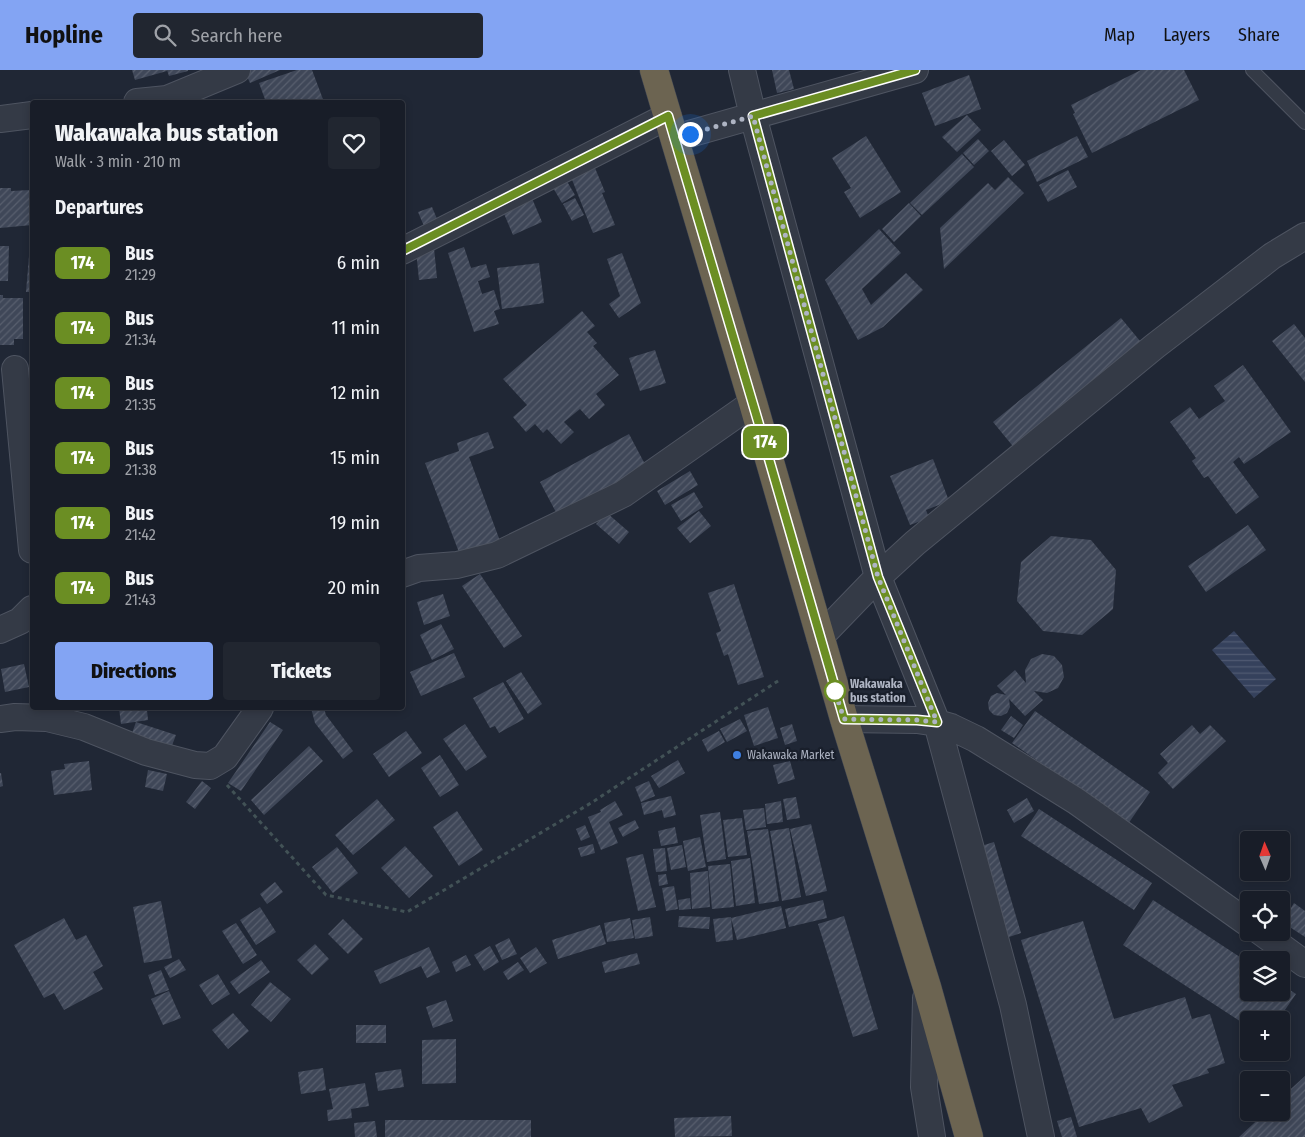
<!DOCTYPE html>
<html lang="en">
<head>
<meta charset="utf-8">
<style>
  body { margin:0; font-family:"Fira Sans Condensed",sans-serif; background:#212630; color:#f1f3f6; height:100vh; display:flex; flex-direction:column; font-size:19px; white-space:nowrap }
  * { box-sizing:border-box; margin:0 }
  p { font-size:16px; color:#9fa2a8 }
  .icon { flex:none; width:28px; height:28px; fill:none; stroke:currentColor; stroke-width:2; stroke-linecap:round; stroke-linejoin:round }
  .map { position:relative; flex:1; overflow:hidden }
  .drawer { position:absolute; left:30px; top:30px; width:375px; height:610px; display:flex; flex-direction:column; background:#181d28; border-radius:5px; box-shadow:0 2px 8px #0003,0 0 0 1px #363b45 }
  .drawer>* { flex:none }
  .badge { padding:0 10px; border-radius:8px; font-size:18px; line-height:32px }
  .needle { width:32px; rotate:358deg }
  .fabs { position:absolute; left:1240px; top:761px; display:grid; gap:10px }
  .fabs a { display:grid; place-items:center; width:50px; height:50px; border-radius:5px; background:#181d28; box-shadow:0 2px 8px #0003,0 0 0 1px #363b45; font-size:25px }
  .you { position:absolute; width:25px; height:25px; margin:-12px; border:4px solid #fff; border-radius:50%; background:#1a73e8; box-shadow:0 0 0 8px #1a73e833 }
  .map>.badge { position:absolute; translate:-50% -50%; box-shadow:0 0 0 2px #fff }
  h2 { padding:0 25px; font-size:19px; line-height:45px }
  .round { display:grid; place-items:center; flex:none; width:52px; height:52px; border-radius:5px; background:#212630 }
  .overview { display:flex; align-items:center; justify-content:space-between; height:85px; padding:0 25px }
  h1 { font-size:24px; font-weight:800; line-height:38px }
  .action { display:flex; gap:10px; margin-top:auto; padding:10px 25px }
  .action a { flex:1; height:58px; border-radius:5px; background:#83a4f3; color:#111; font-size:20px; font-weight:800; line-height:58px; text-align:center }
  .action a+a { background:#212630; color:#f1f3f6 }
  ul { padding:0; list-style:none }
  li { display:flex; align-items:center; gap:15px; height:65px; padding:0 25px }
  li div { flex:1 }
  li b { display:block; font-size:19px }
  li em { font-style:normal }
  li .badge { min-width:55px; font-weight:700; text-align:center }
  header { display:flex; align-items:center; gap:30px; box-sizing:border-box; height:70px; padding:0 25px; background:#83a4f3; color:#111 }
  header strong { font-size:24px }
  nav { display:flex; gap:28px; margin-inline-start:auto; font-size:18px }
  .search { width:350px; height:45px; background:#212630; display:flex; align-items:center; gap:12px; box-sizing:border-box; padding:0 18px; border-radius:5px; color:#9fa2a8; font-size:19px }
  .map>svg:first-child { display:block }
  .water { fill:url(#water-rules) }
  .building { fill:url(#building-hatch) }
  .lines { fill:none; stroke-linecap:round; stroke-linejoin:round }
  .lane-casing { stroke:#4e5461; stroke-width:14 }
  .street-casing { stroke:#4e5461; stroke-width:28 }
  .highway-casing { stroke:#3e4451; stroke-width:29 }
  .path { stroke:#425256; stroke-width:3; stroke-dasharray:4 4; stroke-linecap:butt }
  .lane { stroke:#343a46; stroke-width:12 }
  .street { stroke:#343a46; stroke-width:26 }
  .highway { stroke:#6c6451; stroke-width:28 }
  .line-casing { stroke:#fff; stroke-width:11 }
  .line { stroke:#6b8e23; stroke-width:8 }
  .walk { stroke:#aeb4c3; stroke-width:5; stroke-dasharray:0 9 }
  .stop-dot { fill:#fff; stroke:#6b8e23; stroke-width:2.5 }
  .shop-dot { fill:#3f7fe0; stroke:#191f2b; stroke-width:2 }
  .labels { text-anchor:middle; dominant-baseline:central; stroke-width:4.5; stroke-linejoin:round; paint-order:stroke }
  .stop-label { font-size:12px; font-weight:bold; fill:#aeb4c3; stroke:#191f2b; text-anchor:start }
  .poi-label { font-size:12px; fill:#aeb4c3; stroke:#191f2b; text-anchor:start }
</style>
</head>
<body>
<header>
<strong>Hopline</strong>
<div class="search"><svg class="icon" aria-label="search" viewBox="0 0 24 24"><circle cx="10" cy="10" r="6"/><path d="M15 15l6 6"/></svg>Search here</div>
<nav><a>Map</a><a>Layers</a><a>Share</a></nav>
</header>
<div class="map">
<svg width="1305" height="1067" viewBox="0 0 1305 1067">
  <defs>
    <pattern id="water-rules" width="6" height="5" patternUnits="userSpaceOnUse" patternTransform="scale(1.25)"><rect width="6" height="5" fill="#35415c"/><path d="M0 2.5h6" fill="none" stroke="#505a72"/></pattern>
    <pattern id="building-hatch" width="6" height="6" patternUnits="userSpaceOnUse" patternTransform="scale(1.25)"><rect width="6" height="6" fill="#3f4758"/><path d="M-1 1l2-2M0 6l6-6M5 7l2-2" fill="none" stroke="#585f6e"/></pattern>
  </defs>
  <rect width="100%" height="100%" fill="#202735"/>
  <path class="water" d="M 1234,561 L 1276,609 L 1254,628 L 1212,580 Z"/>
  <path class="building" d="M 132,0 L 167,0 L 167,1 L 135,10 Z
    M 167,0 L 188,0 L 188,1 L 169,6 Z
    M 248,0 L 280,0 L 250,13 L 245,2 Z
    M 297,0 L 312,0 L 324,32 L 266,32 L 259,13 Z
    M 772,0 L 789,0 L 794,19 L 777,23 Z
    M 1141,0 L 1184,0 L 1199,30 L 1092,83 L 1073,44 L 1075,43 L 1071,35 Z
    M 969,5 L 981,39 L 935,56 L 922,23 Z
    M 967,45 L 981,60 L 957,82 L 942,67 Z
    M 866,66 L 901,122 L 860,148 L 844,122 L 851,118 L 832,88 Z
    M 1077,66 L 1088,87 L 1037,112 L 1027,91 Z
    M 978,69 L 989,81 L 974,95 L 963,83 Z
    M 1004,70 L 1025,95 L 1012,106 L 991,81 Z
    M 962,84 L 974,97 L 922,145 L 910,133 Z
    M 595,98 L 605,122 L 602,123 L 615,155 L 593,163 L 571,107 Z
    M 1068,100 L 1077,117 L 1048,132 L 1039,115 Z
    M 1008,107 L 1024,123 L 944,199 L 940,158 L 988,113 L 995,120 Z
    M 565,108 L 575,125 L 562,133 L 552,116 Z
    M 29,113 L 32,113 L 32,155 L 0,158 L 0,118 L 11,118 L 11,121 L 30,120 Z
    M 531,126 L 542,152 L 513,165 L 502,139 Z
    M 575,128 L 584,145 L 572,151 L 563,134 Z
    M 909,133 L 921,146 L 894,172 L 882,159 Z
    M 432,137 L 440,156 L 426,161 L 418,142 Z
    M 879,159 L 901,183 L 862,219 L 871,235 L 906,203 L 923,220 L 883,257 L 858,270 L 825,210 Z
    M 0,176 L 9,176 L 8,211 L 0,211 Z
    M 464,177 L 471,198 L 486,194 L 490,207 L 478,211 L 482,224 L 494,220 L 500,239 L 494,241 L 499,254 L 474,262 L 448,183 Z
    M 434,178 L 437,208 L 419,210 L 416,180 Z
    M 622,183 L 641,233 L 619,248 L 609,234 L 620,226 L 607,189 Z
    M 29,186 L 32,187 L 32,222 L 26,222 Z
    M 539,193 L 544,233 L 502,239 L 497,198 Z
    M 0,225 L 3,225 L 3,228 L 23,228 L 23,269 L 14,269 L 14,275 L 0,275 Z
    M 582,241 L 595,256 L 587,262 L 597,273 L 593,276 L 619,305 L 596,324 L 605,335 L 589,349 L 580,339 L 564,352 L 574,362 L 561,374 L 547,359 L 543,363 L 535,354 L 526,362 L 513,347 L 527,335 L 503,309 Z
    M 1121,248 L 1145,277 L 1016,380 L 993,352 Z
    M 1294,254 L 1305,268 L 1305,312 L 1272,271 Z
    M 655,280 L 666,313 L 640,321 L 629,288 Z
    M 1243,295 L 1291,362 L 1244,394 L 1239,387 L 1233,392 L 1259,427 L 1236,444 L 1208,406 L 1204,408 L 1192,391 L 1196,388 L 1170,352 L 1190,337 L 1199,349 L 1225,331 L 1214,316 Z
    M 488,362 L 494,378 L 469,387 L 500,471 L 460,485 L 425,393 L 459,381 L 457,373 Z
    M 629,364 L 647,398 L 558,446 L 540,412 Z
    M 933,389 L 949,431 L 926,440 L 929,448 L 910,455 L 890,406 Z
    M 690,401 L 698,415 L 665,435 L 657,421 Z
    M 694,422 L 703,437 L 681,451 L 671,435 Z
    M 699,441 L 711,456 L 690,473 L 677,458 Z
    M 607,443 L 629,462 L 619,474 L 596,454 Z
    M 1248,455 L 1266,480 L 1206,522 L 1188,496 Z
    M 1051,466 L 1091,470 L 1116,500 L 1113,539 L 1082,565 L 1043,561 L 1017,531 L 1021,492 Z
    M 480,504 L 522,566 L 504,578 L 462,516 Z
    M 734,514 L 764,607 L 738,615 L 728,584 L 724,586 L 716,563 L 721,561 L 708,523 Z
    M 443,524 L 450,546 L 424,555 L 417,532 Z
    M 441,554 L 454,579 L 432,590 L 420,565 Z
    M 454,583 L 465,607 L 421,626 L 410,602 Z
    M 1042,584 L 1054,586 L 1062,595 L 1064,607 L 1058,618 L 1047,623 L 1034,621 L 1043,630 L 1025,646 L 1009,629 L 1010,637 L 1007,643 L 1001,646 L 994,645 L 989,640 L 988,633 L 991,626 L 997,623 L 1006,625 L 997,616 L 1015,600 L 1026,613 L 1025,600 L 1031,589 Z
    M 24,594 L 29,617 L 5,622 L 1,599 Z
    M 521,602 L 542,634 L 528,644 L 506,611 Z
    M 503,612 L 524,649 L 499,663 L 495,656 L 490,658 L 473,628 Z
    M 768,637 L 778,668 L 754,676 L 744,645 Z
    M 119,638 L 156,638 L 157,639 L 147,640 L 148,650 L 121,654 Z
    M 311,638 L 324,638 L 326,645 L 353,681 L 343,689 L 315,653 Z
    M 1035,641 L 1150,722 L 1128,754 L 1012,673 Z
    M 1011,646 L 1023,655 L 1014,668 L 1001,660 Z
    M 740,649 L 747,661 L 727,672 L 720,659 Z
    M 136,652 L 176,665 L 171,678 L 131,666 Z
    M 270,652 L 283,660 L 241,721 L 228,713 Z
    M 465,654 L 487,687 L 466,701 L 443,669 Z
    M 792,654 L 797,671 L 785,675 L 780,658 Z
    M 1192,655 L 1200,664 L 1210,655 L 1226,671 L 1173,719 L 1158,703 L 1168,693 L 1160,684 Z
    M 406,661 L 422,683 L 389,707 L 373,684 Z
    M 719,661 L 725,672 L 708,682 L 702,670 Z
    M 309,676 L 323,691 L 264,745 L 251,730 Z
    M 440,685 L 459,715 L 440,727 L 421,698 Z
    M 678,690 L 685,703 L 659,718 L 651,706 Z
    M 89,691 L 92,720 L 54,725 L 51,701 L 65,699 L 64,694 Z
    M 790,691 L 795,709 L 778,714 L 773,695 Z
    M 148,700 L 167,704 L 163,721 L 145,717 Z
    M 0,703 L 1,703 L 3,716 L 0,717 Z
    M 202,711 L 211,718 L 195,739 L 186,732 Z
    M 649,711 L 655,726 L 641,732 L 635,717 Z
    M 671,726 L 676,745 L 664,748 L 662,740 L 644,745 L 641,733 Z
    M 796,727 L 800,748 L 787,750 L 783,729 Z
    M 1027,728 L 1034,741 L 1014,753 L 1007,740 Z
    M 377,729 L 395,750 L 353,785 L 335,765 Z
    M 615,731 L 623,745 L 609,752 L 618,773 L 601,780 L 588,747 L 601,742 L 600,740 Z
    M 781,731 L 783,752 L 767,754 L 765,734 Z
    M 764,738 L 766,757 L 746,760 L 743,740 Z
    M 1039,739 L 1152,813 L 1134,840 L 1021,766 Z
    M 457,741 L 483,780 L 459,796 L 433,757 Z
    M 720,742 L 726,789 L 707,792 L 700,745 Z
    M 742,748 L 747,785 L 728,787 L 723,750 Z
    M 635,750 L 639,758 L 623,767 L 618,758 Z
    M 811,754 L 827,821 L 806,826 L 790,759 Z
    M 585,755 L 590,767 L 581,771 L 576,759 Z
    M 675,757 L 678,773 L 661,776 L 658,761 Z
    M 789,758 L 801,827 L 782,831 L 770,761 Z
    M 768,759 L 779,831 L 759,834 L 747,761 Z
    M 700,767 L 706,797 L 688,801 L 683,771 Z
    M 994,772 L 1021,863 L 1006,868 L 978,777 Z
    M 593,774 L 595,783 L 581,787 L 578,778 Z
    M 682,775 L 686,797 L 671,800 L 667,778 Z
    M 405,776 L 433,806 L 409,828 L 381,798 Z
    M 337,777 L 358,803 L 333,823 L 312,797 Z
    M 665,778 L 667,801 L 656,802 L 653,779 Z
    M 643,784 L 656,837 L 638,841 L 626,788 Z
    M 750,788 L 755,833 L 736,836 L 731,791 Z
    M 730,794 L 734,837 L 712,839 L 708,796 Z
    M 708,801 L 710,837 L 692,839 L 690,803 Z
    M 666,804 L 668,814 L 659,816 L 658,805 Z
    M 275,812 L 283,822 L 267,834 L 260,824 Z
    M 674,816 L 678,839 L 666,841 L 662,818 Z
    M 690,828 L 691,839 L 679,840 L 678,830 Z
    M 823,830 L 827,848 L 789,857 L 785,839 Z
    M 1153,830 L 1249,893 L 1249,922 L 1281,922 L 1281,914 L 1296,924 L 1278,950 L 1249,950 L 1249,957 L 1123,875 Z
    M 161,831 L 172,888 L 144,893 L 133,837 Z
    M 1294,833 L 1305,841 L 1305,867 L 1282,852 Z
    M 781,836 L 786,858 L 737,870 L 731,848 Z
    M 260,837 L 276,862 L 256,875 L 240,850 Z
    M 679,846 L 710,847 L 709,859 L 678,857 Z
    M 844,846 L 878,959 L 853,967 L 818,854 Z
    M 650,847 L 653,866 L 635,869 L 632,850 Z
    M 731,847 L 733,870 L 716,872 L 713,849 Z
    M 64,848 L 76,870 L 86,865 L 103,896 L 93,902 L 103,919 L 64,940 L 54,923 L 44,928 L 14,875 Z
    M 630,848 L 634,868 L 607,872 L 604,853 Z
    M 343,849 L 363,869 L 348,884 L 328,864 Z
    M 1083,851 L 1114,949 L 1185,927 L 1192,949 L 1210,944 L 1225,993 L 1207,999 L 1209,1003 L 1172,1015 L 1183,1036 L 1149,1053 L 1141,1038 L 1079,1057 L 1021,870 Z
    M 236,853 L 257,885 L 243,894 L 222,861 Z
    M 600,855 L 606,874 L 558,889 L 552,870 Z
    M 509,868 L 517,884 L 502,890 L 495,875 Z
    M 315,874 L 329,889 L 312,905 L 297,890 Z
    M 490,876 L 499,892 L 484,901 L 474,885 Z
    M 429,877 L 440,902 L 427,908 L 421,896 L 380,914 L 374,901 Z
    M 536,877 L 547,893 L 530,903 L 520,888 Z
    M 637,883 L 640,894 L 605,903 L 602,892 Z
    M 466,885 L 471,895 L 456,902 L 452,892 Z
    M 179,889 L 186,900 L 170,908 L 164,897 Z
    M 261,890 L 270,902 L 239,924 L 230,912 Z
    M 518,892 L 524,900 L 508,910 L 503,902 Z
    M 161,900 L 169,920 L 155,925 L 148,905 Z
    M 218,904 L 230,924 L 212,935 L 199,915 Z
    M 270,912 L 291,929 L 271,952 L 251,935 Z
    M 169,921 L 181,948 L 163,955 L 151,929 Z
    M 446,930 L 453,951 L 433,958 L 426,937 Z
    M 233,943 L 249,961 L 228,979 L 212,960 Z
    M 356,955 L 386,955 L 386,973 L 356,973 Z
    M 456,969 L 456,1013 L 422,1014 L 422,970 Z
    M 323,998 L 326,1020 L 301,1024 L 298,1002 Z
    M 401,999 L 404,1017 L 378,1021 L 375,1003 Z
    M 1305,1006 L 1305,1067 L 1239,1067 L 1266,1042 L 1281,1042 L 1281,1028 Z
    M 365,1013 L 369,1036 L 351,1039 L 352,1048 L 328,1051 L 327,1040 L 333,1039 L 329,1019 Z
    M 731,1046 L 732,1066 L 675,1067 L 674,1048 Z
    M 1071,1047 L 1077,1067 L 1062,1067 L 1057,1051 Z
    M 385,1050 L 531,1050 L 531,1067 L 385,1067 Z
    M 375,1051 L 377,1067 L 355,1067 L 354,1053 Z"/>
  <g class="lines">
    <g class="lane-casing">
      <path id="lane" d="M 1252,0 L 1305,53"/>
    </g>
    <g class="street-casing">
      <path id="street" d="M 742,0 L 753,46 L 878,507 L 937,653 L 1013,935 L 1041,1067
        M 137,32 L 167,29 L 237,0
        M 0,49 L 32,45
        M 675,68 L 915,0
        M 402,181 L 668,46
        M 15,299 L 32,480
        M 402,504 L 419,498 L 457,495 L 497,485 L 623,424 L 753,333
        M 0,560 L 20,551 L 32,539
        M 820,567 L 878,507 L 915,473 L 1155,276 L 1272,186 L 1305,166
        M 0,649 L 15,647 L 47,648 L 84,657 L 146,682 L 195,695 L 210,696 L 225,687 L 260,638
        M 844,649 L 917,650 L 937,653 L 951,657 L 976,669 L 1076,731 L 1249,854
        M 1261,862 L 1305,894
        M 926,928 L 924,1017 L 932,1067"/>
    </g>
    <g class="highway-casing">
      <path id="highway" d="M 654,0 L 753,333 L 844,649 L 927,917 L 969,1067"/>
    </g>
    <path class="path" d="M 227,715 L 326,825 L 407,842 L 591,733 L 781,609"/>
    <use href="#lane" class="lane"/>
    <use href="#street" class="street"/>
    <use href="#highway" class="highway"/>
  </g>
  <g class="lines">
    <g class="line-casing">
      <path id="line" d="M 402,181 L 668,46 L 758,351 L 844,649 L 917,650 L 937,652 L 878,507 L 753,46 L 915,0"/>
    </g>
    <use href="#line" class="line"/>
    <path class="walk" d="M 690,64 L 753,46 L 878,507 L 937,652 L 917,650 L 844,649 L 835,621"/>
  </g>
  <circle class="stop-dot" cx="835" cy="621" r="10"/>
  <circle class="shop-dot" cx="737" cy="685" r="5"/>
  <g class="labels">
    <g class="stop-label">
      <text x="850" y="614">Wakawaka<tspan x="850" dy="14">bus station</tspan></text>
    </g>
    <g class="poi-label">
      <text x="747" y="685">Wakawaka Market</text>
    </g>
  </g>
</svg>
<div class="fabs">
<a><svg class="needle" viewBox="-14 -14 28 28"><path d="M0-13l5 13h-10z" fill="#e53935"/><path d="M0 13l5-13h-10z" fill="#9fa2a8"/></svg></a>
<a><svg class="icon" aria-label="locate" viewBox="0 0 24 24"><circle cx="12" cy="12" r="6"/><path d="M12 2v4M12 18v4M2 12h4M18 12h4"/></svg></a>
<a><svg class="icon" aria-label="layers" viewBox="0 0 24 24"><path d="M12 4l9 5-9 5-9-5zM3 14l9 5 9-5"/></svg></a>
<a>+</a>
<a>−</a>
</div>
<div class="you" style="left:690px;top:64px"></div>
<b class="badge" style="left:765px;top:372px;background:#6b8e23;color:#fff">174</b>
<section class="drawer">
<div class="overview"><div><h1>Wakawaka bus station</h1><p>Walk · 3 min · 210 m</p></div><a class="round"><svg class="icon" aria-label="heart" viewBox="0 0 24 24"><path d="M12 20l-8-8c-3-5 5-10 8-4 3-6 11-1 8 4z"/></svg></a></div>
<h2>Departures</h2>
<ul>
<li><span class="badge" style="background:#6b8e23;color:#fff">174</span><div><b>Bus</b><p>21:29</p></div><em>6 min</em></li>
<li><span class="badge" style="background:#6b8e23;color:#fff">174</span><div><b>Bus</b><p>21:34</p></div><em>11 min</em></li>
<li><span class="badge" style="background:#6b8e23;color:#fff">174</span><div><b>Bus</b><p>21:35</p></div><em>12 min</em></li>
<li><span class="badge" style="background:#6b8e23;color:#fff">174</span><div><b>Bus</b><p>21:38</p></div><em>15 min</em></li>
<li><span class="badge" style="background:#6b8e23;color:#fff">174</span><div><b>Bus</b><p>21:42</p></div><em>19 min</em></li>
<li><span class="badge" style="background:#6b8e23;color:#fff">174</span><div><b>Bus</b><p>21:43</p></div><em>20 min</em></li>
</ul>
<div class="action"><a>Directions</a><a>Tickets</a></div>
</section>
</div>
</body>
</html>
